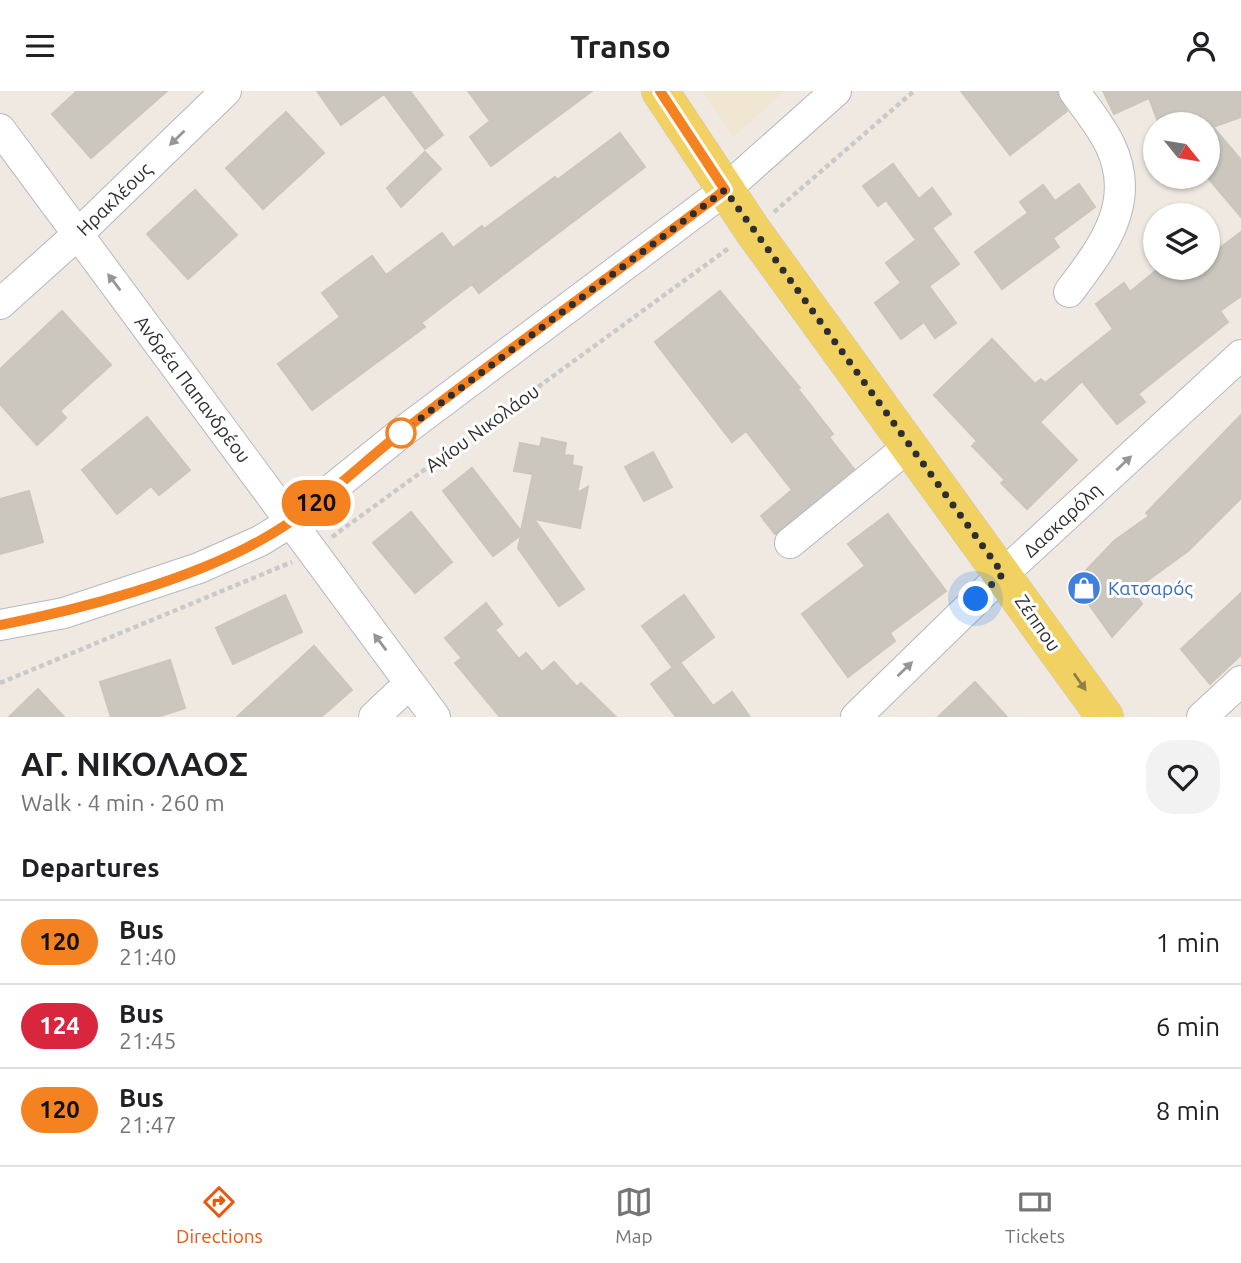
<!DOCTYPE html>
<html lang="en">
<head>
<meta charset="utf-8">
<style>
  body { margin:0; font-family:Ubuntu,sans-serif; background:#f2f2f2; color:#202124; height:100vh; display:flex; flex-direction:column; font-size:26px; white-space:nowrap }
  * { box-sizing:border-box; margin:0 }
  p { font-size:23px; color:#757577 }
  .icon { flex:none; width:38px; height:38px; fill:none; stroke:currentColor; stroke-width:2; stroke-linecap:round; stroke-linejoin:round }
  .map { position:relative; height:626px; overflow:hidden }
  .side { display:flex; flex-direction:column; background:#fff; flex:1 }
  .side>* { flex:none }
  .badge { padding:0 14px; border-radius:23px; font-size:24px; line-height:46px }
  .needle { width:46px; rotate:120deg }
  .fabs { position:absolute; left:1143px; top:21px; display:grid; gap:14px }
  .fabs a { display:grid; place-items:center; width:77px; height:77px; border-radius:50%; background:#fff; box-shadow:0 2px 5px #0004; font-size:35px }
  .you { position:absolute; width:35px; height:35px; margin:-18px; border:5px solid #fff; border-radius:50%; background:#1a73e8; box-shadow:0 0 0 10px #1a73e833 }
  .map>.badge { position:absolute; translate:-50% -50%; box-shadow:0 0 0 4px #fff }
  h2 { padding:0 21px; font-size:26px; line-height:63px }
  .round { display:grid; place-items:center; flex:none; width:74px; height:74px; border-radius:28px; background:#f2f2f2 }
  .head { display:flex; align-items:center; justify-content:space-between; height:119px; padding:0 21px }
  h1 { font-size:33px; font-weight:700; line-height:52px }
  ul { padding:0; list-style:none }
  li { display:flex; align-items:center; gap:21px; height:84px; padding:0 21px; border-top:2px solid #e0e0e0 }
  li div { flex:1 }
  li b { display:block; font-size:26px }
  li em { font-style:normal }
  li .badge { min-width:77px; font-weight:700; text-align:center }
  header { display:flex; justify-content:space-between; align-items:center; height:91px; padding:0 21px; background:#fff; font-size:32px; font-weight:700 }
  .menu { display:flex; justify-content:space-around; align-items:center; height:98px; border-top:2px solid #e0e0e0; background:#fff; font-size:19px; color:#757577 }
  .menu a { display:grid; justify-items:center; gap:4px }
  .menu .selected { color:#ea580c }
  .map>svg:first-child { display:block }
  .education { fill:#f0e6d1 }
  .building { fill:#cbc7bf; stroke:#cbc5ba; stroke-width:2 }
  .lines { fill:none; stroke-linecap:round; stroke-linejoin:round }
  .minor-casing { stroke:#b4b7c1; stroke-width:32 }
  .major-casing { stroke:#c9c9c9; stroke-width:38 }
  .path { stroke:#c9c9c9; stroke-width:4.5; stroke-dasharray:5 3.5; stroke-linecap:butt }
  .minor { stroke:#fff; stroke-width:30 }
  .major { stroke:#f2d163; stroke-width:37 }
  .oneway { fill:#969696 }
  .oneway2 { fill:#908048 }
  .line-casing { stroke:#fff; stroke-width:16 }
  .line { stroke:#f58220; stroke-width:10 }
  .walk { stroke:#2e2e2e; stroke-width:7; stroke-dasharray:0 12.6 }
  .stop-dot { fill:#fff; stroke:#f58220; stroke-width:3.5 }
  .labels { text-anchor:middle; dominant-baseline:central; stroke-width:6; stroke-linejoin:round; paint-order:stroke }
  .street-label { font-size:19px; fill:#2e2e2e; stroke:#fff }
  .shop-label { font-size:19px; fill:#366cbe; stroke:#fff; text-anchor:start }
</style>
</head>
<body>
<header><svg class="icon" aria-label="menu" viewBox="0 0 24 24"><path d="M4 6h16M4 12h16M4 18h16"/></svg>Transo<svg class="icon" aria-label="person" viewBox="0 0 24 24"><circle cx="12" cy="8" r="4"/><path d="M4 21q1-7 8-7t8 7"/></svg></header>
<div class="map">
<svg width="1241" height="626" viewBox="0 0 1241 626">
  <rect width="100%" height="100%" fill="#efe9e1"/>
  <path class="education" d="M 703,0 L 785,0 L 733,46 Z"/>
  <path class="building" d="M 77,0 L 167,0 L 91,67 L 52,23 Z
    M 317,0 L 410,0 L 443,44 L 425,58 L 384,3 L 341,34 Z
    M 468,0 L 592,0 L 491,75 L 470,46 L 490,30 Z
    M 961,0 L 1057,0 L 1067,20 L 1010,64 Z
    M 1103,0 L 1241,0 L 1241,26 L 1213,36 L 1241,69 L 1241,126 L 1208,87 L 1208,33 L 1159,33 L 1149,7 L 1114,23 Z
    M 286,21 L 324,62 L 263,118 L 226,77 Z
    M 620,42 L 645,76 L 479,202 L 472,193 L 421,232 L 425,236 L 312,319 L 278,273 L 340,226 L 322,202 L 372,165 L 386,184 L 442,142 L 453,157 L 482,135 L 484,138 L 555,86 L 557,89 Z
    M 425,61 L 441,78 L 401,116 L 387,97 Z
    M 893,73 L 919,108 L 932,97 L 951,123 L 932,137 L 959,173 L 929,195 L 956,232 L 935,247 L 924,231 L 901,248 L 875,212 L 901,192 L 886,172 L 916,149 L 886,109 L 878,115 L 863,95 Z
    M 1079,93 L 1095,116 L 1053,147 L 1059,156 L 1002,198 L 975,161 L 1028,122 L 1020,111 L 1043,94 L 1055,110 Z
    M 195,99 L 237,144 L 188,188 L 147,143 Z
    M 1241,141 L 1241,205 L 1220,220 L 1228,231 L 1138,303 L 1145,311 L 1117,333 L 1082,290 L 1040,331 L 1077,369 L 1027,418 L 1001,392 L 1005,389 L 972,355 L 977,350 L 934,304 L 992,248 L 1035,293 L 1041,288 L 1045,292 L 1113,238 L 1096,213 L 1124,192 L 1130,201 L 1159,177 L 1208,177 L 1208,166 Z
    M 720,200 L 800,297 L 798,298 L 833,343 L 829,346 L 854,378 L 775,443 L 761,425 L 792,399 L 746,340 L 732,351 L 655,251 Z
    M 62,220 L 111,274 L 60,320 L 66,327 L 37,354 L 0,313 L 0,278 Z
    M 1241,324 L 1241,407 L 1188,460 L 1133,500 L 1142,513 L 1112,546 L 1074,492 L 1114,450 L 1149,425 L 1146,422 Z
    M 147,326 L 190,379 L 159,404 L 151,395 L 117,423 L 82,379 Z
    M 542,347 L 566,352 L 564,364 L 573,365 L 572,374 L 582,376 L 577,402 L 588,396 L 580,437 L 534,428 L 584,498 L 559,515 L 518,457 L 521,444 L 493,465 L 443,400 L 472,377 L 521,440 L 533,383 L 514,380 L 520,352 L 540,356 Z
    M 653,361 L 672,396 L 644,410 L 625,376 Z
    M 29,400 L 43,451 L 0,463 L 0,408 Z
    M 411,421 L 452,471 L 415,502 L 373,452 Z
    M 888,423 L 946,500 L 890,542 L 895,550 L 848,586 L 802,523 L 865,475 L 848,453 Z
    M 1241,502 L 1241,564 L 1210,593 L 1181,558 Z
    M 285,504 L 302,541 L 233,573 L 216,537 Z
    M 684,504 L 714,546 L 673,577 L 642,535 Z
    M 486,512 L 502,533 L 495,539 L 519,568 L 526,562 L 542,581 L 554,571 L 577,596 L 581,592 L 616,626 L 500,626 L 455,572 L 462,567 L 445,547 Z
    M 314,555 L 352,599 L 321,626 L 237,626 Z
    M 170,569 L 185,617 L 157,626 L 111,626 L 100,591 Z
    M 680,571 L 713,615 L 732,601 L 750,626 L 676,626 L 651,593 Z
    M 975,591 L 1007,626 L 938,626 Z
    M 38,598 L 64,626 L 9,626 Z"/>
  <g class="lines">
    <g class="minor-casing">
      <path id="minor" d="M 0,38 L 435,626
        M 1069,201 C 1102,157 1138,112 1110,54 C 1101,35 1086,17 1074,0
        M 0,213 L 78,143 L 226,0
        M 790,452 L 908,356
        M 0,534 L 64,522 L 199,477 L 260,450 L 291,431 L 401,342 L 725,99 L 836,0
        M 374,626 L 410,592
        M 856,626 L 1003,483 L 1241,264
        M 1202,626 L 1241,590"/>
    </g>
    <g class="major-casing">
      <path id="major" d="M 660,0 L 753,140 L 1105,626"/>
    </g>
    <path class="path" d="M 774,121 L 914,0
      M 332,446 L 729,157
      M 0,592 L 292,471"/>
    <use href="#minor" class="minor"/>
    <use href="#major" class="major"/>
  </g>
  <defs><path id="oneway-solid" d="M-6-.8H1V-3.2L6.5 0L1 3.2V.8H-6Z" transform="scale(1.75)"/></defs>
  <g class="oneway">
    <use href="#oneway-solid" transform="translate(177 47) rotate(136)"/>
    <use href="#oneway-solid" transform="translate(114 191) rotate(-127)"/>
    <use href="#oneway-solid" transform="translate(1124 372) rotate(-43)"/>
    <use href="#oneway-solid" transform="translate(380 551) rotate(-127)"/>
    <use href="#oneway-solid" transform="translate(905 578) rotate(-44)"/>
  </g>
  <use class="oneway2" href="#oneway-solid" transform="translate(1080 591) rotate(55)"/>
  <g class="lines">
    <g class="line-casing">
      <path id="line" d="M 0,534 C 82,518 188,490 261,449 C 314,420 356,377 403,340 C 509,258 618,180 725,99 L 660,0"/>
    </g>
    <use href="#line" class="line"/>
    <path class="walk" d="M 401,342 L 725,99 L 1003,483 L 976,508"/>
  </g>
  <defs>
    <g id="shop-disc" transform="scale(1.75)"><circle r="9.5" fill="#3f7fe0" stroke="#fff"/><path d="M-5-2.5h2.3a2.7 3.5 0 0 1 5.4 0H5L5.5 6h-11ZM-1.5-2.5h3a1.5 2.3 0 0 0-3 0Z" fill="#fff"/></g>
  </defs>
  <g fill-rule="evenodd">
    <use href="#shop-disc" x="1084" y="497"/>
  </g>
  <circle class="stop-dot" cx="401" cy="342" r="14"/>
  <g class="labels">
    <g class="street-label">
      <text transform="translate(114 108) rotate(-44)">Ηρακλέους</text>
      <text transform="translate(193 298) rotate(53)">Ανδρέα Παπανδρέου</text>
      <text transform="translate(482 337) rotate(-36)">Αγίου Νικολάου</text>
      <text transform="translate(1062 429) rotate(-43)">Δασκαρόλη</text>
      <text transform="translate(1038 532) rotate(55)">Ζέππου</text>
    </g>
    <g class="shop-label">
      <text x="1108" y="497">Κατσαρός</text>
    </g>
  </g>
</svg>
<div class="fabs">
<a><svg class="needle" viewBox="-14 -14 28 28"><path d="M0-13l5 13h-10z" fill="#e53935"/><path d="M0 13l5-13h-10z" fill="#757577"/></svg></a>
<a><svg class="icon" aria-label="layers" viewBox="0 0 24 24"><path d="M12 4l9 5-9 5-9-5zM3 14l9 5 9-5"/></svg></a>
</div>
<div class="you" style="left:976px;top:508px"></div>
<b class="badge" style="left:316px;top:412px;background:#f58220;color:#111">120</b>
</div>
<section class="side">
<div class="head"><div><h1>ΑΓ. ΝΙΚΟΛΑΟΣ</h1><p>Walk · 4 min · 260 m</p></div><a class="round"><svg class="icon" aria-label="heart" viewBox="0 0 24 24"><path d="M12 20l-8-8c-3-5 5-10 8-4 3-6 11-1 8 4z"/></svg></a></div>
<h2>Departures</h2>
<ul>
<li><span class="badge" style="background:#f58220;color:#111">120</span><div><b>Bus</b><p>21:40</p></div><em>1 min</em></li>
<li><span class="badge" style="background:#d7263d;color:#fff">124</span><div><b>Bus</b><p>21:45</p></div><em>6 min</em></li>
<li><span class="badge" style="background:#f58220;color:#111">120</span><div><b>Bus</b><p>21:47</p></div><em>8 min</em></li>
</ul>
</section>
<nav class="menu">
<a class="selected"><svg class="icon" aria-label="directions" viewBox="0 0 24 24"><path d="M12 3l9 9-9 9-9-9zM9 14v-3h6M13 9l2 2-2 2"/></svg>Directions</a>
<a><svg class="icon" aria-label="map" viewBox="0 0 24 24"><path d="M3 6l6-2 6 2 6-2v14l-6 2-6-2-6 2zM9 4v14M15 6v14"/></svg>Map</a>
<a><svg class="icon" aria-label="tickets" viewBox="0 0 24 24"><path d="M3 7h18v10H3zM15 7v10"/></svg>Tickets</a>
</nav>
</body>
</html>
